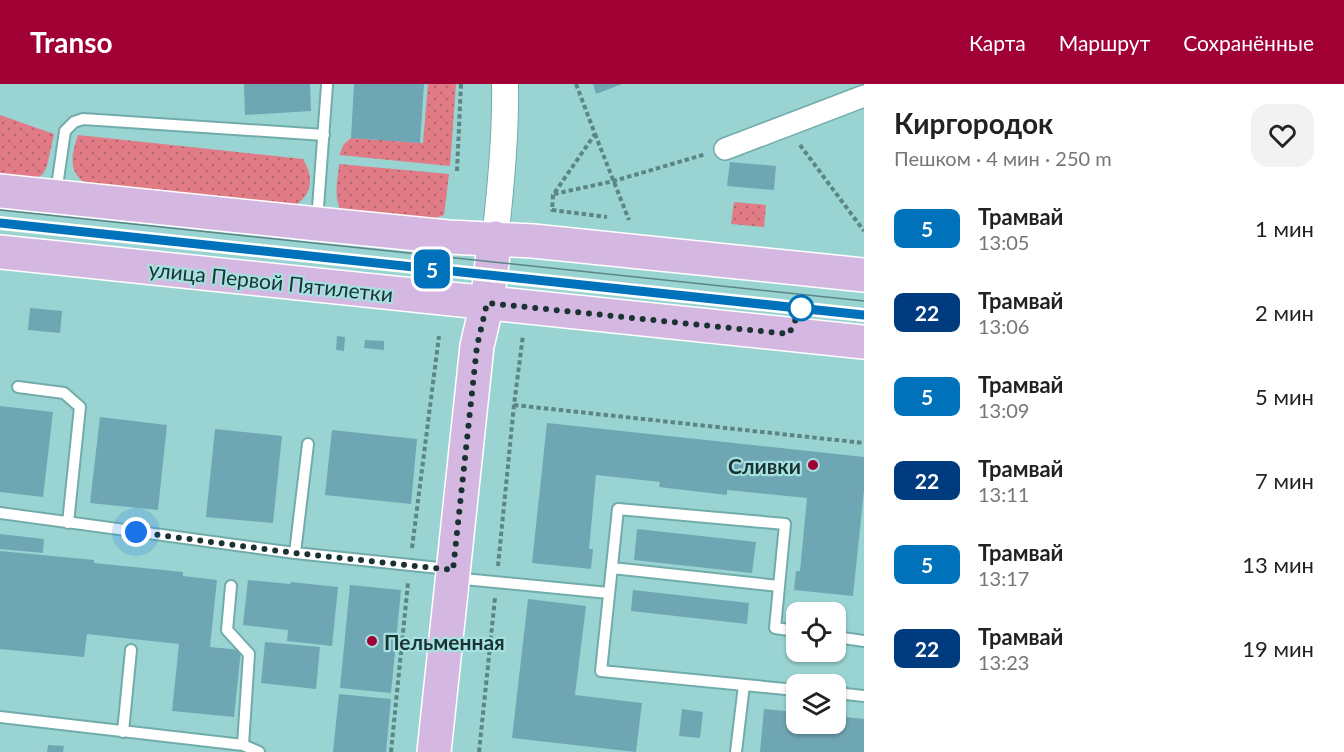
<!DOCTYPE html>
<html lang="ru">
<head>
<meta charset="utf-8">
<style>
  body { margin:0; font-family:Lato,sans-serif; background:#f2f2f2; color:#222; height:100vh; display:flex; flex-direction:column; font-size:22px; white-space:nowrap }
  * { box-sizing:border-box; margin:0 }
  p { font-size:20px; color:#767676 }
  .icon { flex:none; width:33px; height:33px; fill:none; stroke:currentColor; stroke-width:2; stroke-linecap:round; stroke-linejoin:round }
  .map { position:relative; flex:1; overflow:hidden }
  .drawer { display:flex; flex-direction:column; background:#fff; width:480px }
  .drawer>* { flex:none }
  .badge { padding:0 12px; border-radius:9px; font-size:21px; line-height:39px }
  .fabs { position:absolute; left:786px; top:518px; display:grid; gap:12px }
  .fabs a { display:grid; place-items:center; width:60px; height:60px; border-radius:12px; background:#fff; box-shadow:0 2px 4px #0004; font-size:30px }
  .you { position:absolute; width:30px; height:30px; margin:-15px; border:4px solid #fff; border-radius:50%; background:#1a73e8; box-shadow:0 0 0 9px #1a73e833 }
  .map>.badge { position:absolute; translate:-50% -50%; box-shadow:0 0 0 3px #fff }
  .round { display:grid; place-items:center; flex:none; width:63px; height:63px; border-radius:18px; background:#f2f2f2 }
  .summary { display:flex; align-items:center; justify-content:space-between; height:102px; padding:0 30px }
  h1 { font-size:28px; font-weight:700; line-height:45px }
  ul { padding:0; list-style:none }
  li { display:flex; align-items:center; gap:18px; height:84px; padding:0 30px }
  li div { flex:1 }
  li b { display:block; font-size:22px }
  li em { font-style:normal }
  li .badge { min-width:66px; font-weight:700; text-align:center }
  header { display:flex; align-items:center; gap:36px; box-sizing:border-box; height:84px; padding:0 30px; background:#a10035; color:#fff }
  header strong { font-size:28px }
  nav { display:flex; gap:33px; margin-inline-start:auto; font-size:21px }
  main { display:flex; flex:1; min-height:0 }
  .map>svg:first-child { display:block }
  .grass { fill:url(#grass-dots) }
  .building { fill:#6fa6b3 }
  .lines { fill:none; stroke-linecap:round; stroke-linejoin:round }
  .service-casing { stroke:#71acaa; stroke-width:14 }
  .minor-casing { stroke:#71acaa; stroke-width:24 }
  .tertiary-casing { stroke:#71acaa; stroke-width:28 }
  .primary-casing { stroke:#fff; stroke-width:36 }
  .path { stroke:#5c8686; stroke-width:4; stroke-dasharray:4.5 3; stroke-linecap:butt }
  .service { stroke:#fff; stroke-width:10 }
  .minor { stroke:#fff; stroke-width:21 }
  .tertiary { stroke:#fff; stroke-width:26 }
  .primary { stroke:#d4b8e2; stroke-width:33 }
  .tram { stroke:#5b8585; stroke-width:1.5 }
  .line-casing { stroke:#fff; stroke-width:14 }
  .line { stroke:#0072bc; stroke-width:9 }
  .walk { stroke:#1a3232; stroke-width:6; stroke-dasharray:0 10.8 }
  .stop-dot { fill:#fff; stroke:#0072bc; stroke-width:3 }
  .poi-dot { fill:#a10035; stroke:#a5e1e0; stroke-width:2 }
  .labels { text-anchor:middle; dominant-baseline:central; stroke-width:4.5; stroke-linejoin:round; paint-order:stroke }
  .street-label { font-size:21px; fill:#1a3232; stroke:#a5e1e0 }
  .poi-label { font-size:21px; font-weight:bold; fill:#1a3232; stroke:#a5e1e0; text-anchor:end }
</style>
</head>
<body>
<header>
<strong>Transo</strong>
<nav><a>Карта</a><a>Маршрут</a><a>Сохранённые</a></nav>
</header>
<main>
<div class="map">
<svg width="864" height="668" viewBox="0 0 864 668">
  <defs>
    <pattern id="grass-dots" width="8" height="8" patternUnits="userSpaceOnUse" patternTransform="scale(1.5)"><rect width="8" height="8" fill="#e17c87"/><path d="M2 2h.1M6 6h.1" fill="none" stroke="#b6666f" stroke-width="1.8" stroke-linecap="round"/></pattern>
  </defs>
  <rect width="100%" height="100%" fill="#99d4d3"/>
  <path class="grass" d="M 428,0 L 456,0 L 450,82 L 339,71 L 344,60 L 351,54 L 423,59 Z
    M 0,31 L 54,50 L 47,82 L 43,90 L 35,95 L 28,93 L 0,90 Z
    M 78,51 L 303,75 C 315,95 312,112 291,124 L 91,103 C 68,91 70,74 78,51 Z
    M 339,80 L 449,90 L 444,131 L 433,135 L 412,135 L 412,132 L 341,126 C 333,113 338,95 339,80 Z
    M 734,118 L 766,121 L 764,143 L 731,140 Z"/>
  <path class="building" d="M 244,0 L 310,0 L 311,27 L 245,31 Z
    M 354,0 L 424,0 L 420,59 L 351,54 Z
    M 593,0 L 622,0 L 596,10 Z
    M 730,78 L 776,82 L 774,106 L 727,102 Z
    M 30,224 L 62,227 L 60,249 L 28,246 Z
    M 337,252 L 345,253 L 344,267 L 336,266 Z
    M 365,256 L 384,257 L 384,266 L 364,264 Z
    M 0,322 L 53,328 L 43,413 L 0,408 Z
    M 100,333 L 167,341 L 158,426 L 90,419 Z
    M 547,339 L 864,373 L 864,406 L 853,512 L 794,506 L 796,487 L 800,487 L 807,414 L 727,406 L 727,411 L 659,403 L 660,398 L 596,391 L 589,465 L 593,465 L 591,485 L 532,479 Z
    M 215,345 L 282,352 L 273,439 L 206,433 Z
    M 332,346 L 417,355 L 411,420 L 325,411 Z
    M 637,445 L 756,458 L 752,489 L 634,476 Z
    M 0,450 L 44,455 L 43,469 L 0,465 Z
    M 0,467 L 94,476 L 94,479 L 183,488 L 183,492 L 217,496 L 210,563 L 241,566 L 234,633 L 172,627 L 179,560 L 87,550 L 84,573 L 0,565 Z
    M 248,496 L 290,500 L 291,498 L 338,503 L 332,562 L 287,557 L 288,546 L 243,541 Z
    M 350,501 L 401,506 L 391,609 L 340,604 Z
    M 633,506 L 749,519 L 747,540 L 631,527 Z
    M 528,515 L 586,522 L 575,611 L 642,619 L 636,668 L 512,654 Z
    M 265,558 L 320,563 L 316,605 L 261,599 Z
    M 339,610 L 391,615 L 386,668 L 333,668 Z
    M 682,625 L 703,628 L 700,654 L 679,652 Z
    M 764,625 L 796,628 L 796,639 L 836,639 L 836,632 L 864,635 L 864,668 L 760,668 Z
    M 48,661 L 64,662 L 63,668 L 47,668 Z"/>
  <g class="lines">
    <g class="service-casing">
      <path id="service" d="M 56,109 L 65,47 L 74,38 L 83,35 L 324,51
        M 317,137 L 327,1
        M 18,303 L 64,309 L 80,323 L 68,439
        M 0,429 L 295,469 L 449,485
        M 295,469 L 308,360
        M 612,484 L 779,502
        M 454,494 L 609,509
        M 231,502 L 227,546 L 249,570 L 243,661
        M 796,547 L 775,544 L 785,440 L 618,425 L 601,587 L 796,606
        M 836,553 L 864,557
        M 836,609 L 864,612
        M 0,633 L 243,661 L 259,668
        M 123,648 L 131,566
        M 736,668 L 744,601"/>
    </g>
    <g class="minor-casing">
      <path id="minor" d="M 725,65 L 864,12"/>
    </g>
    <g class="tertiary-casing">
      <path id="tertiary" d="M 495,154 C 501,103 506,51 505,0"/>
    </g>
    <g class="primary-casing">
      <path id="primary" d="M 0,107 L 317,140 L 448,153 L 533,157 L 864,191
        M 0,168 L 864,258
        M 434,668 L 477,262 L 487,219 L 495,154"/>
    </g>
    <path class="path" d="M 576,0 L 595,50 L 553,111 L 552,126 L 607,133
      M 595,50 L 629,136
      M 800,61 L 864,147
      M 457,87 L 461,0
      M 554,110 L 614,97 L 706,70
      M 514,321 L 864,359
      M 412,464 L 439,252
      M 498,482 L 514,321 L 523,251
      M 391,668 L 408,499
      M 479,668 L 495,514"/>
    <use href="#service" class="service"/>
    <use href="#minor" class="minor"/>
    <use href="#tertiary" class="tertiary"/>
    <use href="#primary" class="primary"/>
    <path class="tram" d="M 0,126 L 864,217
      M 0,139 L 864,231"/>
  </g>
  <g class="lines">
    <g class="line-casing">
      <path id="line" d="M 0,139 L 864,231"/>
    </g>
    <use href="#line" class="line"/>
    <path class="walk" d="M 136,448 L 295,469 L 453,486 L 477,262 L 487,219 L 789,250 L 801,224"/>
  </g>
  <circle class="stop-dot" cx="801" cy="224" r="12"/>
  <g class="poi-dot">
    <circle cx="813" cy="381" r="6"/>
    <circle cx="372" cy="557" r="6"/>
  </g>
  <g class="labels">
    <g class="street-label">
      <text transform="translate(271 197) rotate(6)">улица Первой Пятилетки</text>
    </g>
    <g class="poi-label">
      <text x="801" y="381">Сливки</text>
      <text x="384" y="557" text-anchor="start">Пельменная</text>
    </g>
  </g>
</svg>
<div class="fabs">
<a><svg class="icon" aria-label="locate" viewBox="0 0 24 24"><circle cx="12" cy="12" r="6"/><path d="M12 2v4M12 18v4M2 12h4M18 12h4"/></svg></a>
<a><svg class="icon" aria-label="layers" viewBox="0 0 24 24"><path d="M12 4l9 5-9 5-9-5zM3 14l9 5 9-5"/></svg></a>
</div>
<div class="you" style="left:136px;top:448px"></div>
<b class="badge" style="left:432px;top:185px;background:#0072bc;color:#fff">5</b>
</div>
<section class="drawer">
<div class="summary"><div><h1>Киргородок</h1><p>Пешком · 4 мин · 250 m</p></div><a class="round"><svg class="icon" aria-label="heart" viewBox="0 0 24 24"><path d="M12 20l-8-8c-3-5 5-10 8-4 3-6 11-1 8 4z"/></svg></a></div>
<ul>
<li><span class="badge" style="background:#0072bc;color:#fff">5</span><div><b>Трамвай</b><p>13:05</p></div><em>1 мин</em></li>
<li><span class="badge" style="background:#003b80;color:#fff">22</span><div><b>Трамвай</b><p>13:06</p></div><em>2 мин</em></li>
<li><span class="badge" style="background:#0072bc;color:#fff">5</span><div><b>Трамвай</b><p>13:09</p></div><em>5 мин</em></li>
<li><span class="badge" style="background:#003b80;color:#fff">22</span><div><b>Трамвай</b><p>13:11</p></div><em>7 мин</em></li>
<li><span class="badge" style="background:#0072bc;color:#fff">5</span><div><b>Трамвай</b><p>13:17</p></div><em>13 мин</em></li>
<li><span class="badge" style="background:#003b80;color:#fff">22</span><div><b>Трамвай</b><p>13:23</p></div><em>19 мин</em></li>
</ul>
</section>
</main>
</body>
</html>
